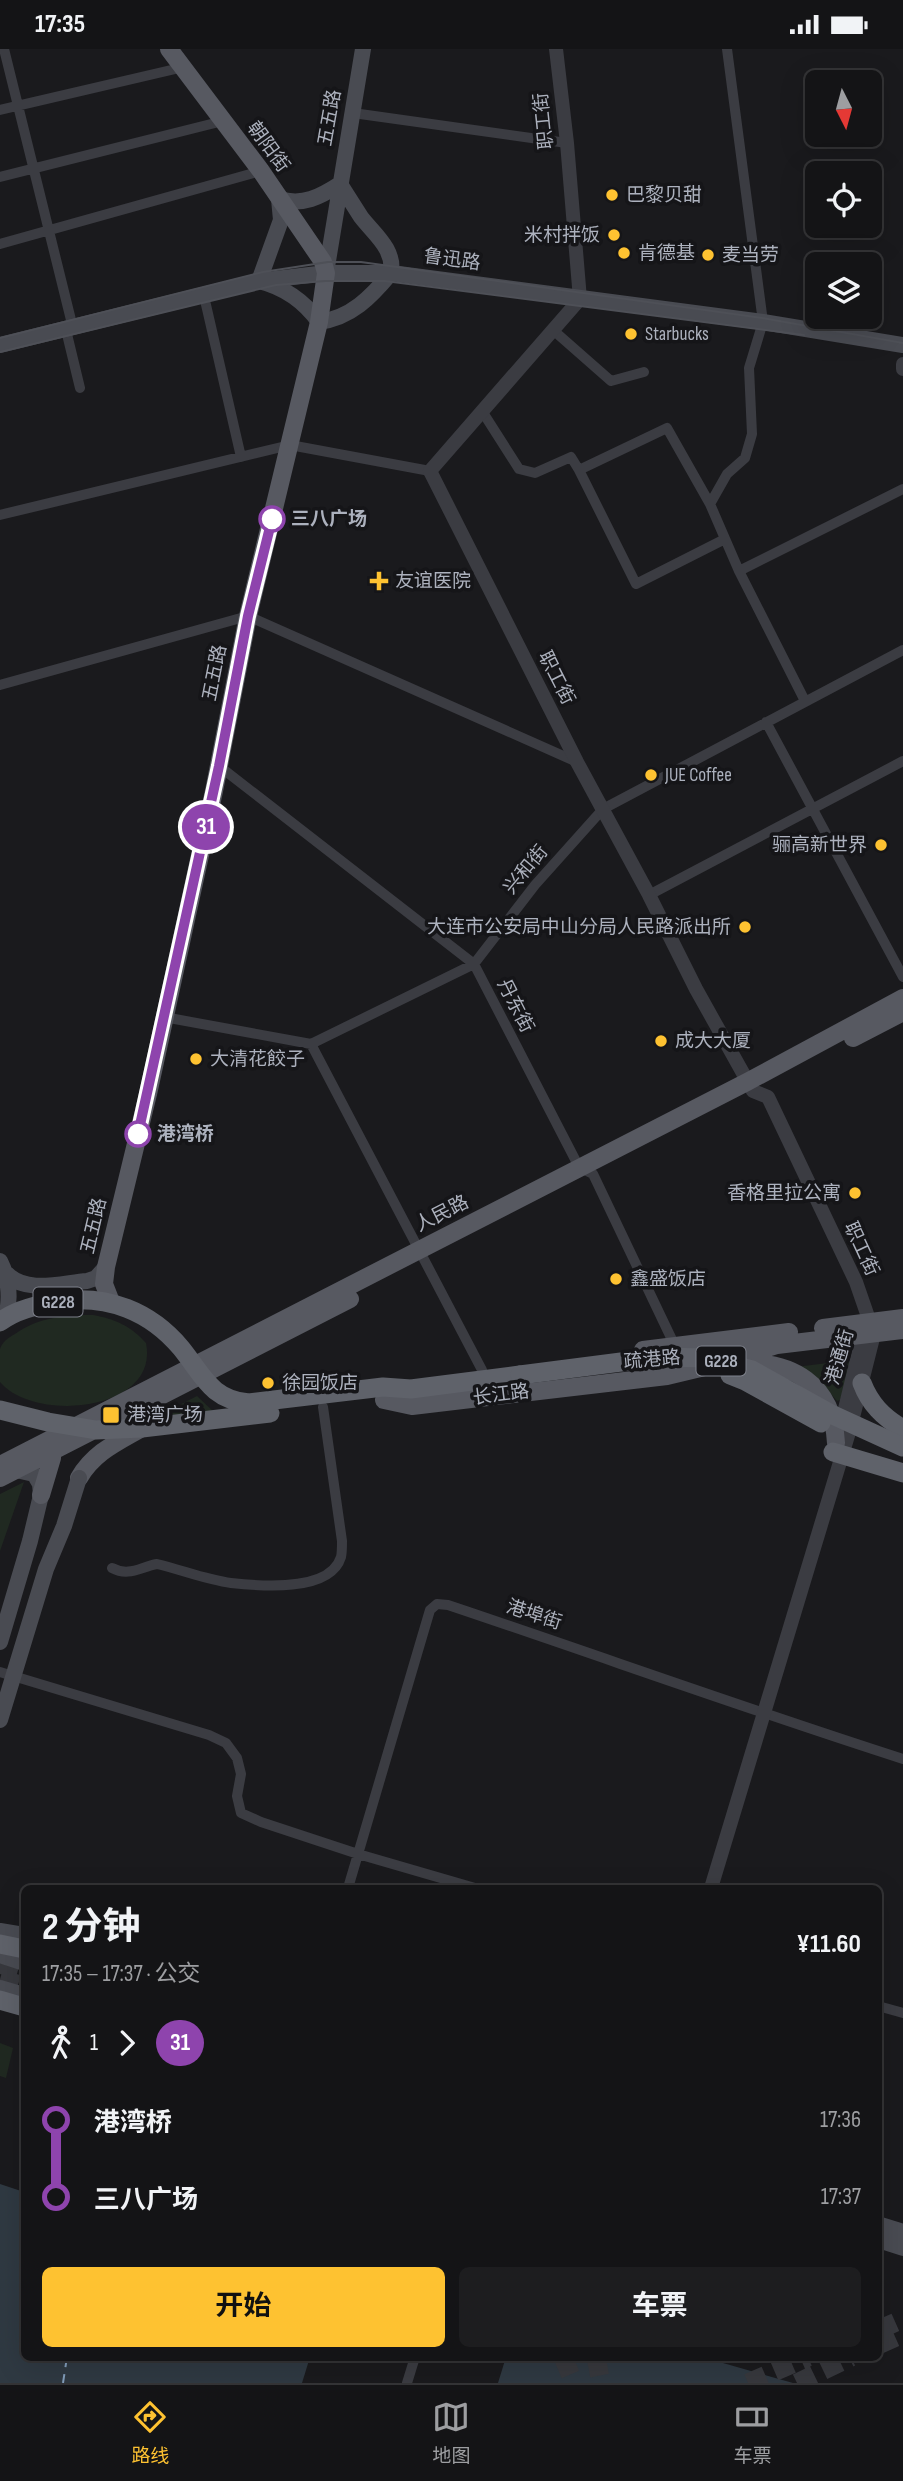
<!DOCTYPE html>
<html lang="zh">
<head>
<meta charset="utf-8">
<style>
  body { margin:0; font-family:"Sofia Sans Condensed","Noto Sans SC",sans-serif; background:#1d1d1f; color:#f1f3f6; height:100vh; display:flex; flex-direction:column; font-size:26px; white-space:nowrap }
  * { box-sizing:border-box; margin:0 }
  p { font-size:23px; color:#9d9ea1 }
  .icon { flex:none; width:38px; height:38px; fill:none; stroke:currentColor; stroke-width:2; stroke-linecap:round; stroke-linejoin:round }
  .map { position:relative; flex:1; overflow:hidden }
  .side { position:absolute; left:21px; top:1836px; width:861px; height:476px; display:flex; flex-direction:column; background:#141416; border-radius:10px; box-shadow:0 7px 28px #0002,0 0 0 2px #333335 }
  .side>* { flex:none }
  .badge { padding:0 14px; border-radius:23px; font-size:24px; line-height:46px }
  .needle { width:46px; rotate:174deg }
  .tools { position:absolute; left:805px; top:21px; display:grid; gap:14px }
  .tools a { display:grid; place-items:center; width:77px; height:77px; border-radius:10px; background:#141416; box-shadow:0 7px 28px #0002,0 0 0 2px #333335; font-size:35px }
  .map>.badge { position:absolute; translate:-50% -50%; box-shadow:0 0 0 4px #fff }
  .legs { display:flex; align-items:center; gap:10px; height:77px; padding:0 21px; font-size:23px }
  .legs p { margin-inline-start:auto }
  .summary { display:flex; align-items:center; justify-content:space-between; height:119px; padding:0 21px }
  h1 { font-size:38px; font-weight:700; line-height:52px }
  .button { display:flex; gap:14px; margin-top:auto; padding:14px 21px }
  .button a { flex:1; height:80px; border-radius:10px; background:#fec231; color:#111; font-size:28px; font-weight:700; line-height:80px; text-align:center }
  .button a+a { background:#1d1d1f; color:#f1f3f6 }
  ul { padding:0 21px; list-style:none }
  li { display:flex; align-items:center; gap:24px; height:77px; font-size:26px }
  li i { display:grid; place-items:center; width:10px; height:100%; margin:0 9px; background:currentColor }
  li i::after { content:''; width:18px; height:18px; margin:-9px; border:5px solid; border-radius:50%; background:#141416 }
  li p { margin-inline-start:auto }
  li:first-child i { background:linear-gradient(#0000 50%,currentColor 0) }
  li:last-child i { background:linear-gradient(currentColor 50%,#0000 0) }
  .status { display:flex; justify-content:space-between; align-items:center; height:49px; padding:0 35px; background:#141416; direction:ltr }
  .status svg { height:19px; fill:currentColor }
  .menu { display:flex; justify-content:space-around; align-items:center; height:98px; border-top:2px solid #333335; background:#141416; font-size:19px; color:#9d9ea1 }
  .menu a { display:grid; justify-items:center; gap:4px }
  .menu .active { color:#fec231 }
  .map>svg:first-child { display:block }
  .green { fill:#202921 }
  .water { fill:#2f3942 }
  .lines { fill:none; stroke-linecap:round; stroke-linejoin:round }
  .ferry { stroke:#829dba; stroke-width:2; stroke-dasharray:9 7; stroke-linecap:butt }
  .trunk-tunnel { stroke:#37383d; stroke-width:19; stroke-dasharray:19 10; stroke-linecap:butt }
  .minor { stroke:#3b3c42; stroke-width:10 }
  .tertiary { stroke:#3b3c42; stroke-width:14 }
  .secondary { stroke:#494b52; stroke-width:16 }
  .primary { stroke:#575961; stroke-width:18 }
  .trunk { stroke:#5f626a; stroke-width:19 }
  .tram { stroke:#4e5057; stroke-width:2 }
  .secondary-bridge { stroke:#494b52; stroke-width:16 }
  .trunk-bridge { stroke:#5f626a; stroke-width:19 }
  .line-1-casing { stroke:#fff; stroke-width:16 }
  .line-1 { stroke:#8e44ad; stroke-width:10 }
  .poi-dot { fill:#fec231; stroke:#151518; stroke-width:2.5 }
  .stop-1-dot { fill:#fff; stroke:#8e44ad; stroke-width:3.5 }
  .labels { text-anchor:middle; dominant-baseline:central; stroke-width:7; stroke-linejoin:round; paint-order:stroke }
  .shield { fill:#151518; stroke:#7f828c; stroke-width:2 }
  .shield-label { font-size:18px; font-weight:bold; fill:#acb1bd }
  .street-label { font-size:19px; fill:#acb1bd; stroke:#151518 }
  .poi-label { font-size:19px; fill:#acb1bd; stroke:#151518; text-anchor:start }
  .stop-label { font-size:19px; font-weight:bold; fill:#acb1bd; stroke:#151518; text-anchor:start }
</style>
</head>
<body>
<div class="status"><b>17:35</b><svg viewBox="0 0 49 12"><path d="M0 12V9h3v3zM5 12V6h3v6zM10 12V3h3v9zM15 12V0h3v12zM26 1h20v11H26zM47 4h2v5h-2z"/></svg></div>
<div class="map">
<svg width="903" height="2334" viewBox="0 0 903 2334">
  <rect width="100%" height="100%" fill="#1a1a1d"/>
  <path class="green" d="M 93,1266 C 115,1270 131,1277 146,1294 C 160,1363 34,1374 0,1333 C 0,1323 0,1309 0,1300 C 2,1293 9,1288 15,1285 C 39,1268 65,1266 93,1266 Z
    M 853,1311 L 840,1351 L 837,1352 L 818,1330 L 795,1318 Z
    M 197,1347 L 215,1364 L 152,1370 Z
    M 24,1433 L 0,1502 L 0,1445 Z
    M 0,1994 L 13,1999 L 6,2029 L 0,2027 Z"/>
  <path class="water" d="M 0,2135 L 24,2143 L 24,2308 L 310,2308 L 302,2334 L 0,2334 Z
    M 506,2308 L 702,2308 L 793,2334 L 498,2334 Z"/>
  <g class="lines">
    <path class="ferry" d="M 63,2334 L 67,2308"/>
    <path class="trunk-tunnel" d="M 0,1915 L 24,1922
      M 0,1930 L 24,1937
      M 878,2281 L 903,2270
      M 878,2296 L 903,2285
      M 563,2308 L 574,2334
      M 596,2308 L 601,2334
      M 748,2334 L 808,2308
      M 797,2334 L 851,2308"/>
    <path class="minor" d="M 4,0 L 73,279
      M 0,61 L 184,18
      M 353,64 L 567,94
      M 0,128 L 223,72
      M 0,195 L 261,122
      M 204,247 L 241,408
      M 66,281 L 80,339
      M 553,281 L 611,332 L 644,323
      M 482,362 L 519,420 L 535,424 L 571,408 L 579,421 L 667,379 L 710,455 L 739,522 L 805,652
      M 579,421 L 636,535 L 725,490
      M 710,455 L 727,425 L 745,409 L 752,385 L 749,319 L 763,273 L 727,0
      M 0,466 L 290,396 L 430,422
      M 739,522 L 903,440
      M 0,636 L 248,567 L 577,713
      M 766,673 L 903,928
      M 219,717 L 474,915 L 579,1118 L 593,1125 L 675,1297
      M 649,846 L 903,712
      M 164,968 L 311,995 L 474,915 L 535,836 L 603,760 L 903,601
      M 311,995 L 482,1321
      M 112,1519 C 129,1528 140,1518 157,1515 C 182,1521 207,1531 231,1534 C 259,1537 330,1544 341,1508 C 342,1504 342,1497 342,1492 L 323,1358
      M 0,1623 L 209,1686 L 226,1694 L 237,1709 L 241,1725 L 237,1747 L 241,1764 L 261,1773 L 358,1805 L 475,1839
      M 348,1839 L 422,1588 L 430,1561 L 437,1555 L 448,1556 C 600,1607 750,1661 903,1710
      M 878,1957 L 903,1964
      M 407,2334 L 415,2308"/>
    <path class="tertiary" d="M 556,0 L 567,94 L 580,250 L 430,422 L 577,713 L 649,846 L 696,940 L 753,1042 L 768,1048 L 856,1233 L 874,1285 L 850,1380 L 711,1839
      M 903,315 L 903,320
      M 842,1372 L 863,1286 L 868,1277"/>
    <path class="secondary" d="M 340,135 C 347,146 354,157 361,168 C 374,185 395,200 391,224 C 371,248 351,269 319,273 C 304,252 283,238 259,232 L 281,171 L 279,150 C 303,157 320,148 340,135 Z
      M 326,224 L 363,0
      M 0,296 L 259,232 L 326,224 L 391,224 L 763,273 L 903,296
      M 0,1212 C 9,1230 11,1248 6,1268
      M 7,1225 C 27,1245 61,1234 87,1232 L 96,1229 L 106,1218
      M 0,1593 L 30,1492 L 41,1446 L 40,1435 L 34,1425 L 16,1421
      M 0,1882 L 24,1886
      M 0,1906 L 24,1914
      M 0,1939 L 24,1946
      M 878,2175 L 903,2183
      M 878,2191 L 903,2199"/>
    <path class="primary" d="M 853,989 L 903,963
      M 111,1253 L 104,1235 L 106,1218 L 148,1045 L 214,742 L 248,567 L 319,273 L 326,224 L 323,213 L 261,122 L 169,0
      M 823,1279 L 903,1269
      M 643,1301 L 789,1283
      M 737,1314 C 792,1311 833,1335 836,1394
      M 384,1351 L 412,1357 L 667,1327 L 713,1316 L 777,1296 L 903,1281
      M 0,1416 L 747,1033 L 903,949
      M 0,1429 L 350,1250
      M 79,1429 C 94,1403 118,1393 142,1379
      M 41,1446 L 52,1409 L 52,1395"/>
    <path class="trunk" d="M 0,1273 C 16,1260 41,1255 61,1252 C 108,1246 150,1262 181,1299 C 203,1326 211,1351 249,1354 L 383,1338 L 411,1340 L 520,1326
      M 862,1334 C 870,1355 883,1368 903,1380
      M 0,1361 L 48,1373 L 96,1381 L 142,1379 L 270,1364
      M 833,1403 L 903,1424
      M 0,1895 L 24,1900
      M 0,1951 L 24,1958"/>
    <path class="tram" d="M 0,289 L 263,223 L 328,213 L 361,213 L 762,269 L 903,294
      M 0,303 L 276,236 L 325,232 L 385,232 L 804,286"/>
    <path class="secondary-bridge" d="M 0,1671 L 46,1520 L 64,1477 L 79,1429"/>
    <path class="trunk-bridge" d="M 520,1326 L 660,1308 L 707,1309 L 752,1321 L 833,1366 L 903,1398
      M 730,1326 L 745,1332 L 821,1374"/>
  </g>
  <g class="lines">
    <g class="line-1-casing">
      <path id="line-1" d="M 138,1085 L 219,717 L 248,567 L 272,470"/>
    </g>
    <use href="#line-1" class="line-1"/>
  </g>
  <g class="poi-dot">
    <circle cx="612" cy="146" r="7"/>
    <circle cx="614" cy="186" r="7"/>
    <circle cx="624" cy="204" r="7"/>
    <circle cx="708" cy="206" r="7"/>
    <circle cx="631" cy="285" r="7"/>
    <path d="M375.5 521.5h7v7h7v7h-7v7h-7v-7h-7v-7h7z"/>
    <circle cx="651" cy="726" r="7"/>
    <circle cx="881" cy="796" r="7"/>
    <circle cx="745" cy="878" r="7"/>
    <circle cx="661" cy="992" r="7"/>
    <circle cx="196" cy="1010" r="7"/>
    <circle cx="855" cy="1144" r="7"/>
    <circle cx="616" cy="1230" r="7"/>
    <circle cx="268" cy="1334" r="7"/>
    <rect x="102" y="1357" width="18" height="18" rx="3.5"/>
  </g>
  <g class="stop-1-dot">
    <circle cx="272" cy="470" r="12"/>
    <circle cx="138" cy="1085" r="12"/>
  </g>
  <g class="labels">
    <g class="shield">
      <rect x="33.5" y="1238.5" width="49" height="29" rx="5"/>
      <rect x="696.5" y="1297.5" width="49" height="29" rx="5"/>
    </g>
    <g class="shield-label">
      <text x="58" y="1253">G228</text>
      <text x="721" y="1312">G228</text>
    </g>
    <g class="street-label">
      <text transform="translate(330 69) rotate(-80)">五五路</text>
      <text transform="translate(544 72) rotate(-96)">职工街</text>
      <text transform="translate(268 98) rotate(54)">朝阳街</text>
      <text transform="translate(452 211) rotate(8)">鲁迅路</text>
      <text transform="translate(215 624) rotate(-79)">五五路</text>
      <text transform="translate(556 629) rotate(63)">职工街</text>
      <text transform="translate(526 821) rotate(-50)">兴和街</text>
      <text transform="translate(515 957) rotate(63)">丹东街</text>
      <text transform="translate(442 1165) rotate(-27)">人民路</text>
      <text transform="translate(94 1177) rotate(-77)">五五路</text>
      <text transform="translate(861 1200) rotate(65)">职工街</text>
      <text transform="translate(840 1308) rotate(-74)">港通街</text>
      <text transform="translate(652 1311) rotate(-5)">疏港路</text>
      <text transform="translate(501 1346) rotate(-7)">长江路</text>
      <text transform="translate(534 1566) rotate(18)">港埠街</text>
    </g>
    <g class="poi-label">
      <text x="626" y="146">巴黎贝甜</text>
      <text x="600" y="186" text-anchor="end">米村拌饭</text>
      <text x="638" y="204">肯德基</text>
      <text x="722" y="206">麦当劳</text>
      <text x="645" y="285">Starbucks</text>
      <text x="395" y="532">友谊医院</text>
      <text x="665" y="726">JUE Coffee</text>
      <text x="867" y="796" text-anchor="end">骊高新世界</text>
      <text x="731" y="878" text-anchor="end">大连市公安局中山分局人民路派出所</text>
      <text x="675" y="992">成大大厦</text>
      <text x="210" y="1010">大清花餃子</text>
      <text x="841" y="1144" text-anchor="end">香格里拉公寓</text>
      <text x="630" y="1230">鑫盛饭店</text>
      <text x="282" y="1334">徐园饭店</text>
      <text x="127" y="1366">港湾广场</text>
    </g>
    <g class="stop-label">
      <text x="291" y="470">三八广场</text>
      <text x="157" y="1085">港湾桥</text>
    </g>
  </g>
</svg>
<div class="tools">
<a><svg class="needle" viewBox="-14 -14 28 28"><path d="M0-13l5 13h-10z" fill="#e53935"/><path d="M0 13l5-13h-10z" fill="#9d9ea1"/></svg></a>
<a><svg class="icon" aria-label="locate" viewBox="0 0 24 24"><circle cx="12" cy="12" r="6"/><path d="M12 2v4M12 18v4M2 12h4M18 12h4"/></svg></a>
<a><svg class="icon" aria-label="layers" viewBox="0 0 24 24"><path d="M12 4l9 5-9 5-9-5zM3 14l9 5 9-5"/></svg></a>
</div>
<b class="badge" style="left:206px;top:778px;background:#8e44ad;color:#fff">31</b>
<section class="side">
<div class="summary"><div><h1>2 分钟</h1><p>17:35 – 17:37 · 公交</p></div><b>¥11.60</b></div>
<div class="legs"><svg class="icon" aria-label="walk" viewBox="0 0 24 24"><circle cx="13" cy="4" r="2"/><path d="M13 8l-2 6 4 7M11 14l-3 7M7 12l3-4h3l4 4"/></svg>1<svg class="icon" aria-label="forward" viewBox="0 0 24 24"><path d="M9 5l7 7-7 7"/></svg><b class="badge" style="background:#8e44ad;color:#fff">31</b></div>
<ul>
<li><i style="color:#8e44ad"></i><b>港湾桥</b><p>17:36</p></li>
<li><i style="color:#8e44ad"></i><b>三八广场</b><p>17:37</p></li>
</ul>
<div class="button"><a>开始</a><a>车票</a></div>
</section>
</div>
<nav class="menu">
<a class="active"><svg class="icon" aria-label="directions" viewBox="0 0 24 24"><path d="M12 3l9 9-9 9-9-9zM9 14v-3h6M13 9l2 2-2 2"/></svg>路线</a>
<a><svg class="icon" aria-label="map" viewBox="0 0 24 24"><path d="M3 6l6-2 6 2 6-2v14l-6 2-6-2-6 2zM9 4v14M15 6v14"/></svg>地图</a>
<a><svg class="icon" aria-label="tickets" viewBox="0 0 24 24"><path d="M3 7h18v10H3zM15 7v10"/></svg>车票</a>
</nav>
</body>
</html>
